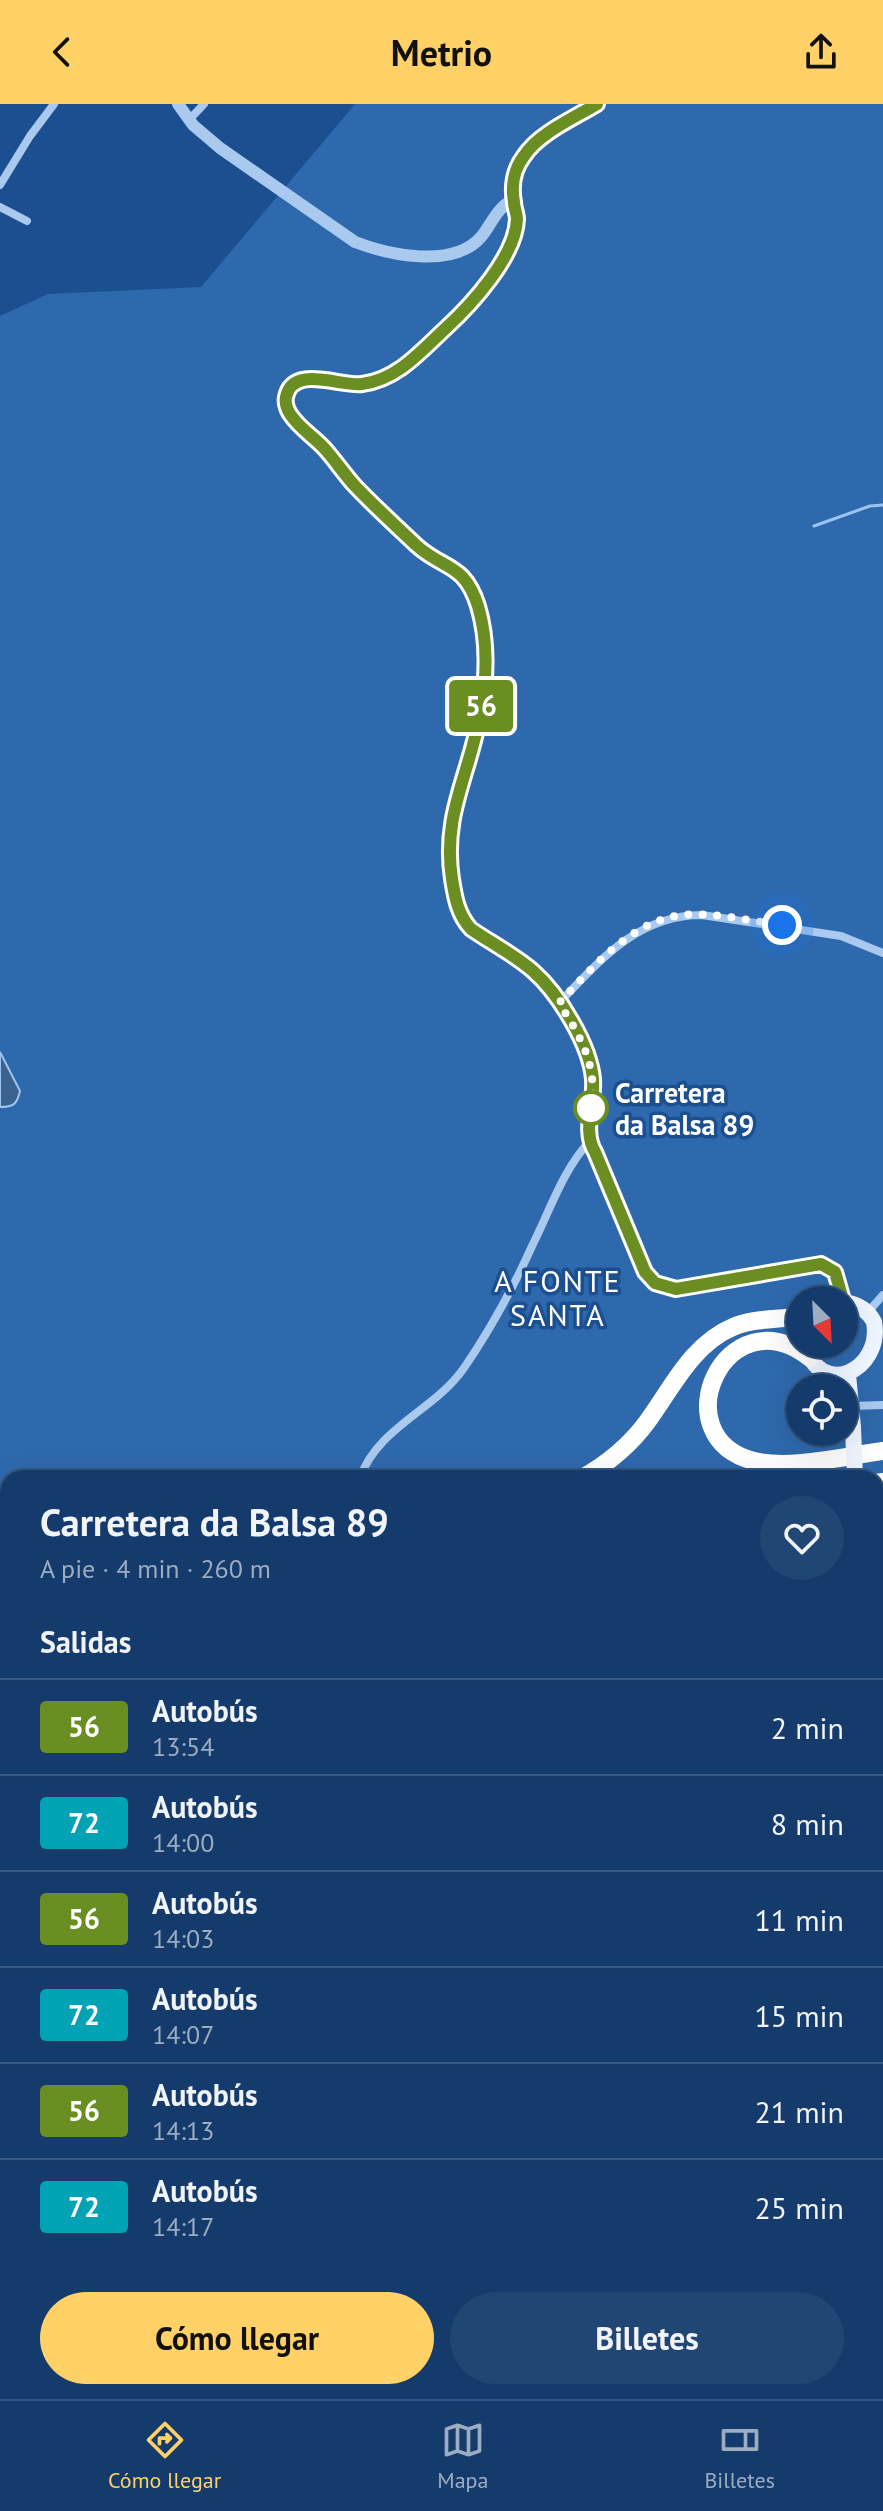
<!DOCTYPE html>
<html lang="es">
<head>
<meta charset="utf-8">
<style>
  body { margin:0; font-family:"PT Sans",sans-serif; background:#214673; color:#f1f3f6; height:100vh; display:flex; flex-direction:column; font-size:30px; white-space:nowrap }
  * { box-sizing:border-box; margin:0 }
  p { font-size:26px; color:#9dadc1 }
  .icon { flex:none; width:44px; height:44px; fill:none; stroke:currentColor; stroke-width:2; stroke-linecap:round; stroke-linejoin:round }
  .map { position:relative; flex:1; overflow:hidden }
  .panel { position:absolute; left:0px; top:1366px; width:884px; height:930px; display:flex; flex-direction:column; background:#143b6b; border-radius:24px 24px 0 0; box-shadow:0 8px 32px #0002,0 0 0 2px #33557e }
  .panel>* { flex:none }
  .badge { padding:0 16px; border-radius:6px; font-size:28px; line-height:52px }
  .needle { width:52px; rotate:156deg }
  .fabs { position:absolute; left:786px; top:1182px; display:grid; gap:16px }
  .fabs a { display:grid; place-items:center; width:72px; height:72px; border-radius:50%; background:#143b6b; box-shadow:0 8px 32px #0002,0 0 0 2px #33557e; font-size:40px }
  .you { position:absolute; width:40px; height:40px; margin:-20px; border:6px solid #fff; border-radius:50%; background:#1a73e8; box-shadow:0 0 0 12px #1a73e833 }
  .map>.badge { position:absolute; translate:-50% -50%; box-shadow:0 0 0 4px #fff }
  h2 { padding:0 40px; font-size:30px; line-height:72px }
  .round { display:grid; place-items:center; flex:none; width:84px; height:84px; border-radius:42px; background:#214673 }
  .overview { display:flex; align-items:center; justify-content:space-between; height:136px; padding:0 40px }
  h1 { font-size:38px; font-weight:800; line-height:60px }
  .cta { display:flex; gap:16px; margin-top:auto; padding:16px 40px }
  .cta a { flex:1; height:92px; border-radius:48px; background:#ffd166; color:#111; font-size:32px; font-weight:800; line-height:92px; text-align:center }
  .cta a+a { background:#214673; color:#f1f3f6 }
  ul { padding:0; list-style:none }
  li { display:flex; align-items:center; gap:24px; height:96px; padding:0 40px; border-top:2px solid #33557e }
  li div { flex:1 }
  li b { display:block; font-size:30px }
  li em { font-style:normal }
  li .badge { min-width:88px; font-weight:700; text-align:center }
  header { display:flex; justify-content:space-between; align-items:center; height:104px; padding:0 40px; background:#ffd166; color:#111; font-size:36px; font-weight:800 }
  .dock { display:flex; justify-content:space-around; align-items:center; height:112px; border-top:2px solid #33557e; background:#143b6b; font-size:22px; color:#9dadc1 }
  .dock a { display:grid; justify-items:center; gap:4px }
  .dock .active { color:#ffd166 }
  .map>svg:first-child { display:block }
  .green { fill:#2e69ad; fill-rule:evenodd }
  .water { fill:#3c6290; stroke:#9cc4f0; stroke-width:2 }
  .lines { fill:none; stroke-linecap:round; stroke-linejoin:round }
  .stream { stroke:#9cc4f0; stroke-width:3 }
  .minor { stroke:#a9c9ee; stroke-width:8 }
  .tertiary { stroke:#a9c9ee; stroke-width:12 }
  .primary { stroke:#f0f6ff; stroke-width:16 }
  .motorway { stroke:#fff; stroke-width:18 }
  .primary-bridge { stroke:#f0f6ff; stroke-width:16 }
  .line-casing { stroke:#fff; stroke-width:18 }
  .line { stroke:#6b8e23; stroke-width:12 }
  .walk { stroke:#fff; stroke-width:8; stroke-dasharray:0 14.4 }
  .stop-dot { fill:#fff; stroke:#6b8e23; stroke-width:4 }
  .labels { text-anchor:middle; dominant-baseline:central; stroke-width:7; stroke-linejoin:round; paint-order:stroke }
  .stop-label { font-size:28px; font-weight:bold; fill:#fff; stroke:#1b4f8f; text-anchor:start }
  .neighbourhood-label { font-size:30px; letter-spacing:2px; fill:#fff; stroke:#1b4f8f }
</style>
</head>
<body>
<header><svg class="icon" aria-label="back" viewBox="0 0 24 24"><path d="M15 5l-7 7 7 7"/></svg>Metrio<svg class="icon" aria-label="share" viewBox="0 0 24 24"><path d="M12 15V3M7 8l5-5 5 5M5 13v7h14v-7"/></svg></header>
<div class="map">
<svg width="883" height="2295" viewBox="0 0 883 2295">
  <rect width="100%" height="100%" fill="#1b4f8f"/>
  <path class="green" d="M 355,0 L 883,0 L 883,1869 L 876,1823 L 876,1374 L 8,1374 L 8,1705 L 0,1705 L 0,212 L 48,190 L 201,183 ZM 800,1196 L 844,1196 L 844,1240 L 800,1240 ZM 800,1284 L 844,1284 L 844,1328 L 800,1328 Z"/>
  <path class="water" d="M 0,948 L 20,987 C 17,1000 14,1003 0,1003 Z"/>
  <g class="lines">
    <path class="stream" d="M 814,422 L 870,402 L 883,401"/>
    <path class="minor" d="M 189,16 L 204,0
      M 0,81 L 30,32 L 54,0
      M 0,103 L 27,117
      M 559,899 C 600,856 638,811 702,811 L 841,832 L 883,849
      M 868,1208 L 883,1191
      M 852,1302 L 883,1301
      M 360,1374 C 378,1323 435,1306 464,1264 C 490,1226 514,1182 533,1140 C 550,1106 563,1066 589,1038
      M 0,1504 L 8,1506
      M 876,1604 L 883,1606
      M 0,1675 L 8,1667
      M 0,1782 L 2,1803 L 0,1809
      M 0,1850 L 8,1846
      M 0,1911 L 8,1918
      M 876,1933 L 883,1917
      M 0,2020 L 8,2020
      M 6,2164 L 8,2167
      M 876,2225 L 883,2229
      M 206,2295 L 209,2288
      M 254,2295 L 258,2288"/>
    <path class="tertiary" d="M 178,0 L 193,21 L 220,44 L 355,138 C 389,151 453,165 481,133 C 492,120 496,104 513,96
      M 597,0 C 575,13 537,31 524,52 C 515,65 511,82 514,98 C 514,104 517,110 517,116 C 516,152 471,201 446,224 C 421,247 397,276 362,280 C 341,282 293,260 286,293 C 285,298 287,305 290,310 C 298,324 314,333 324,344 C 335,356 344,370 355,382 C 374,402 396,422 416,441 C 442,466 464,458 478,502 C 488,536 487,575 480,610 C 475,640 461,668 455,697 C 449,726 449,752 453,781 C 456,798 459,812 471,825 C 491,839 515,851 533,867 C 559,890 591,941 593,975 C 595,999 582,1027 595,1048 L 645,1168 L 655,1179 L 676,1185 L 821,1160 L 835,1168 L 843,1196
      M 876,2181 L 883,2183
      M 673,2295 L 677,2288"/>
    <path class="primary" d="M 805,1240 C 820,1297 883,1266 874,1218 C 868,1206 857,1200 844,1198
      M 848,1270 L 853,1323
      M 623,2288 L 624,2295
      M 641,2288 L 642,2295"/>
    <path class="motorway" d="M 810,1254 C 726,1188 660,1333 754,1357 C 791,1366 845,1352 883,1347
      M 582,1374 C 607,1360 630,1341 647,1318 C 672,1284 692,1240 733,1223 C 753,1214 778,1216 800,1212
      M 771,1374 L 813,1368
      M 876,1379 L 883,1378
      M 876,1394 L 883,1393
      M 0,1433 L 8,1434
      M 0,1454 L 8,1455"/>
    <path class="primary-bridge" d="M 853,1323 L 855,1374"/>
  </g>
  <g class="lines">
    <g class="line-casing">
      <path id="line" d="M 597,0 C 574,14 539,29 524,52 C 514,65 511,82 514,98 C 514,104 517,110 517,115 C 516,152 471,201 446,224 C 421,247 397,276 362,280 C 341,283 293,260 286,293 C 285,298 287,305 290,310 C 299,324 314,333 324,344 C 335,356 344,370 355,382 C 374,402 396,422 416,441 C 443,466 464,458 478,502 C 488,536 487,575 480,610 C 470,670 442,710 452,775 C 455,794 458,811 471,825 C 491,839 515,851 533,867 C 559,890 590,941 593,975 C 595,999 582,1027 595,1048 L 645,1168 L 655,1179 L 676,1185 L 821,1160 L 835,1168 L 843,1196"/>
    </g>
    <use href="#line" class="line"/>
    <path class="walk" d="M 591,1004 C 598,962 581,933 559,899 C 592,864 632,816 683,811 C 715,808 750,817 782,821"/>
  </g>
  <circle class="stop-dot" cx="591" cy="1004" r="16"/>
  <g class="labels">
    <g class="stop-label">
      <text x="615" y="988">Carretera<tspan x="615" dy="32">da Balsa 89</tspan></text>
    </g>
    <g class="neighbourhood-label">
      <text x="558" y="1176">A FONTE<tspan x="558" dy="34">SANTA</tspan></text>
    </g>
  </g>
</svg>
<div class="fabs">
<a><svg class="needle" viewBox="-14 -14 28 28"><path d="M0-13l5 13h-10z" fill="#e53935"/><path d="M0 13l5-13h-10z" fill="#9dadc1"/></svg></a>
<a><svg class="icon" aria-label="locate" viewBox="0 0 24 24"><circle cx="12" cy="12" r="6"/><path d="M12 2v4M12 18v4M2 12h4M18 12h4"/></svg></a>
</div>
<div class="you" style="left:782px;top:821px"></div>
<b class="badge" style="left:481px;top:602px;background:#6b8e23;color:#fff">56</b>
<section class="panel">
<div class="overview"><div><h1>Carretera da Balsa 89</h1><p>A pie · 4 min · 260 m</p></div><a class="round"><svg class="icon" aria-label="heart" viewBox="0 0 24 24"><path d="M12 20l-8-8c-3-5 5-10 8-4 3-6 11-1 8 4z"/></svg></a></div>
<h2>Salidas</h2>
<ul>
<li><span class="badge" style="background:#6b8e23;color:#fff">56</span><div><b>Autobús</b><p>13:54</p></div><em>2 min</em></li>
<li><span class="badge" style="background:#00a3b4;color:#fff">72</span><div><b>Autobús</b><p>14:00</p></div><em>8 min</em></li>
<li><span class="badge" style="background:#6b8e23;color:#fff">56</span><div><b>Autobús</b><p>14:03</p></div><em>11 min</em></li>
<li><span class="badge" style="background:#00a3b4;color:#fff">72</span><div><b>Autobús</b><p>14:07</p></div><em>15 min</em></li>
<li><span class="badge" style="background:#6b8e23;color:#fff">56</span><div><b>Autobús</b><p>14:13</p></div><em>21 min</em></li>
<li><span class="badge" style="background:#00a3b4;color:#fff">72</span><div><b>Autobús</b><p>14:17</p></div><em>25 min</em></li>
</ul>
<div class="cta"><a>Cómo llegar</a><a>Billetes</a></div>
</section>
</div>
<nav class="dock">
<a class="active"><svg class="icon" aria-label="directions" viewBox="0 0 24 24"><path d="M12 3l9 9-9 9-9-9zM9 14v-3h6M13 9l2 2-2 2"/></svg>Cómo llegar</a>
<a><svg class="icon" aria-label="map" viewBox="0 0 24 24"><path d="M3 6l6-2 6 2 6-2v14l-6 2-6-2-6 2zM9 4v14M15 6v14"/></svg>Mapa</a>
<a><svg class="icon" aria-label="tickets" viewBox="0 0 24 24"><path d="M3 7h18v10H3zM15 7v10"/></svg>Billetes</a>
</nav>
</body>
</html>
